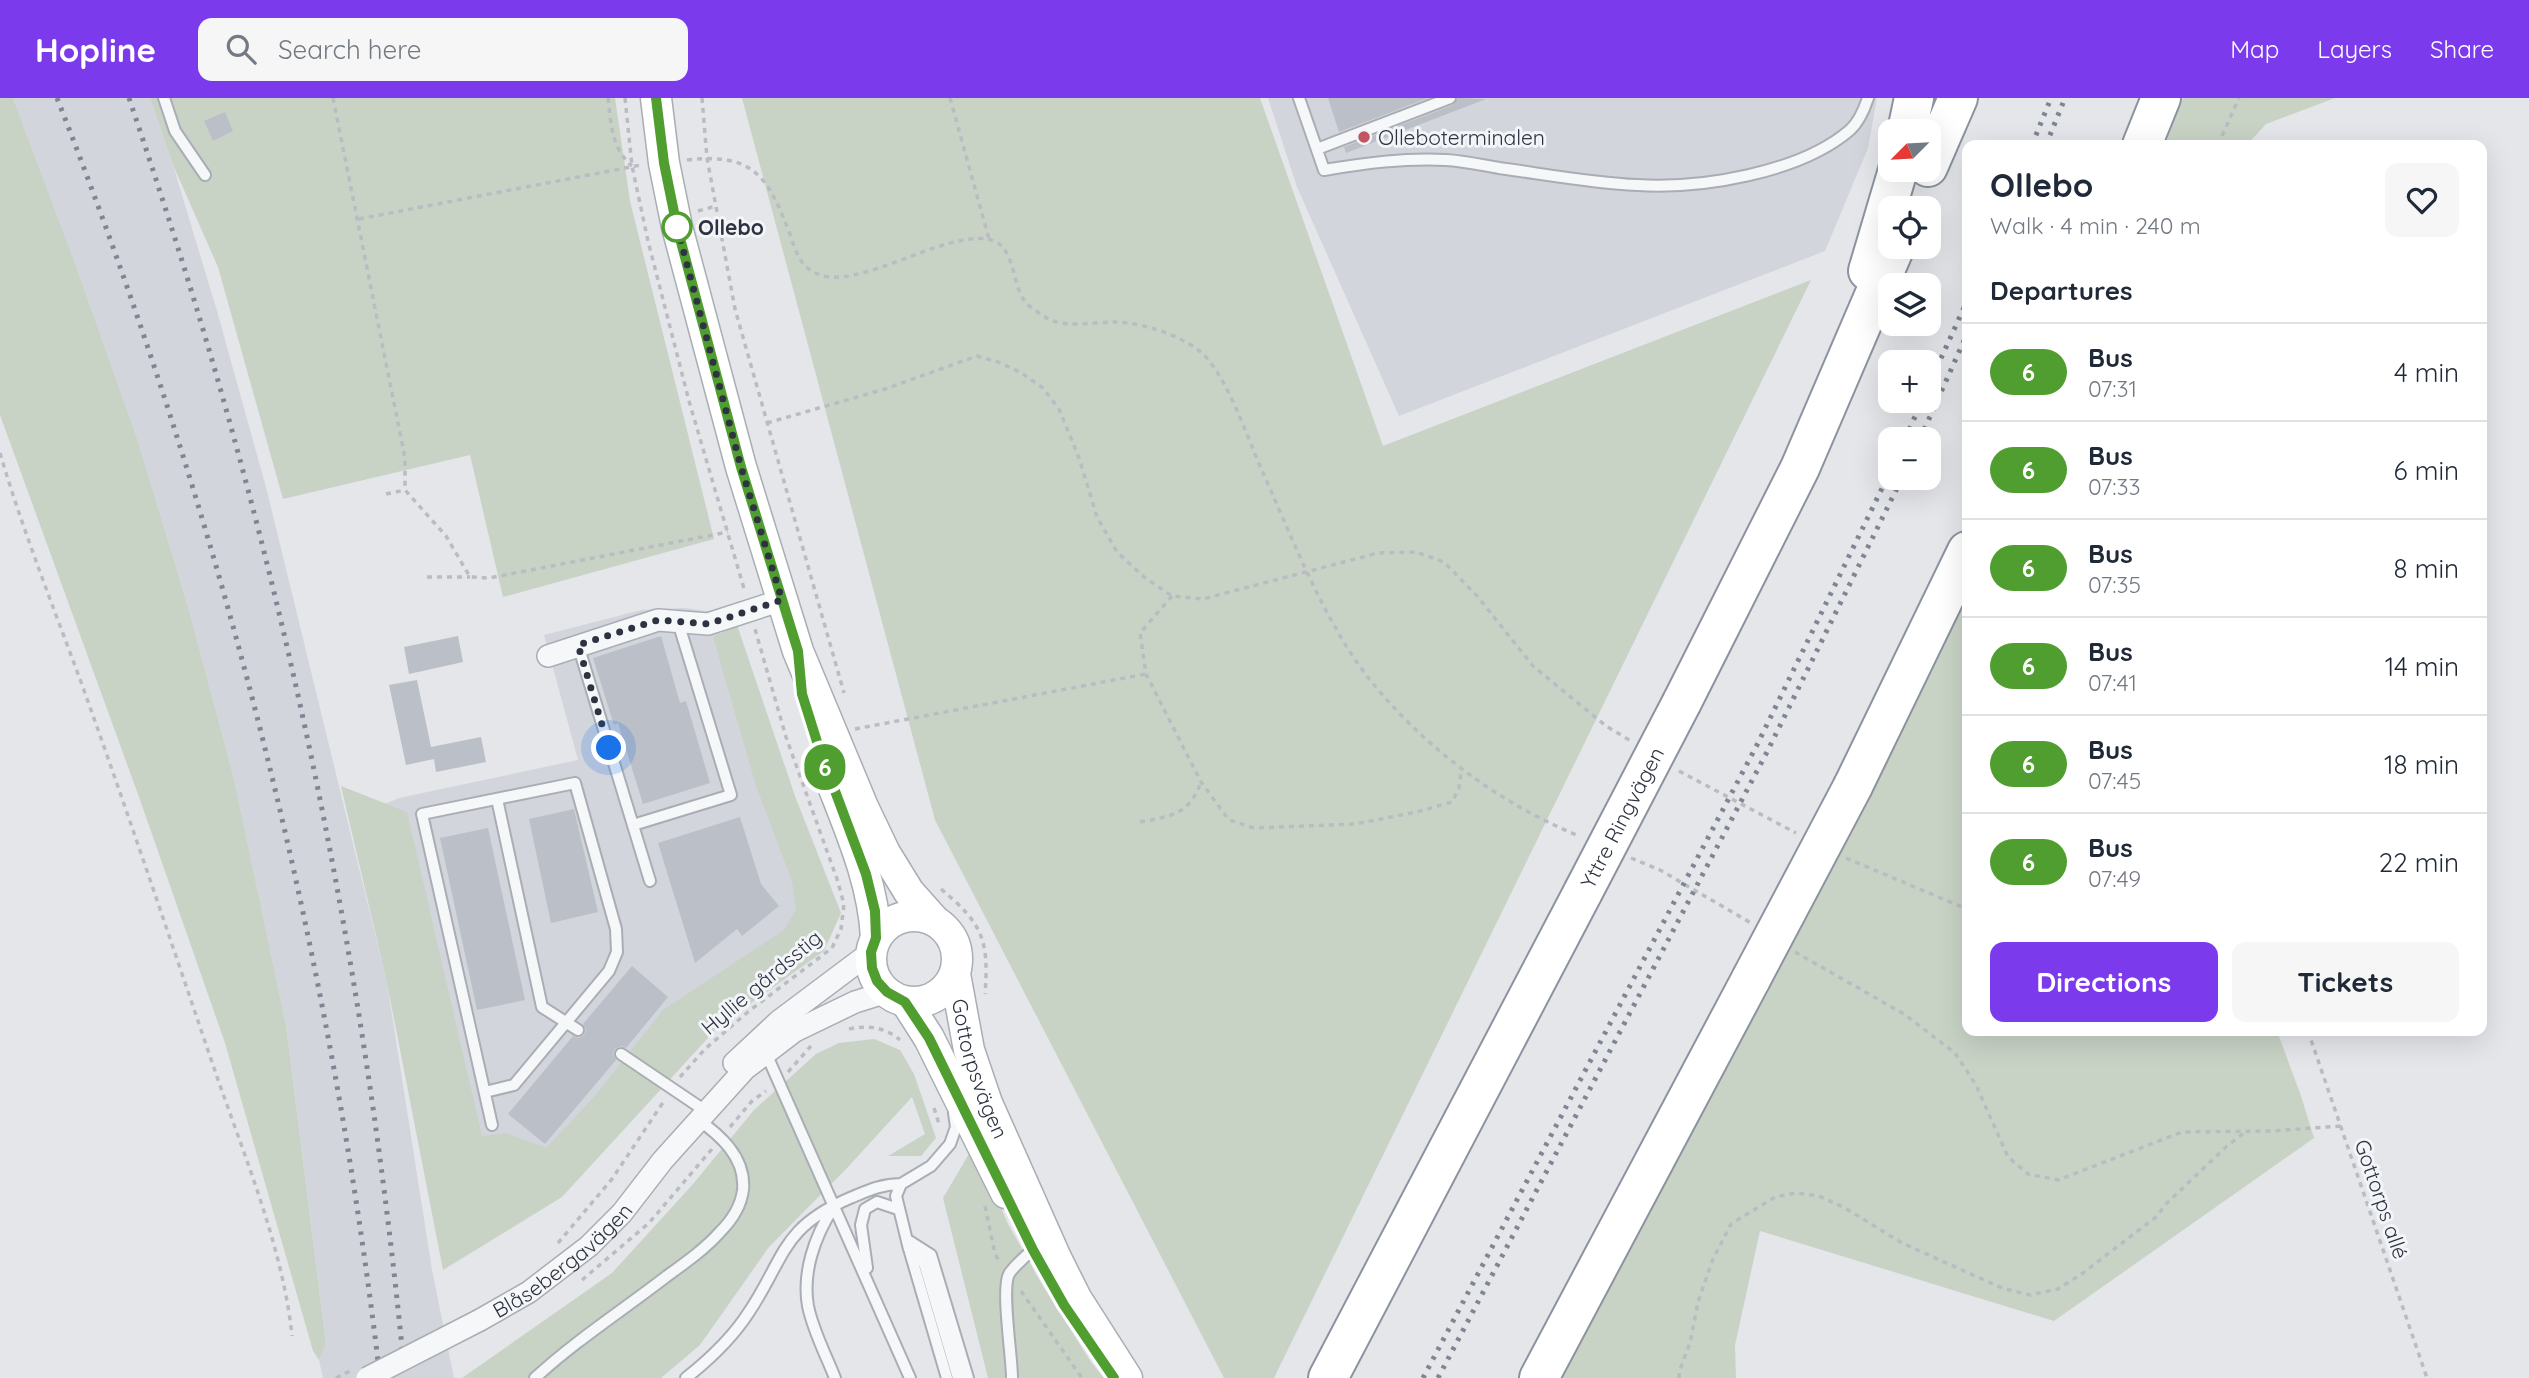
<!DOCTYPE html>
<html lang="en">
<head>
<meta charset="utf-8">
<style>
  body { margin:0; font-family:Quicksand,sans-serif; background:#f6f6f7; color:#1f2937; height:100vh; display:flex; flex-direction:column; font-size:26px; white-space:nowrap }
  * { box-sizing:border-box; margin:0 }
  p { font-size:23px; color:#747a83 }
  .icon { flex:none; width:38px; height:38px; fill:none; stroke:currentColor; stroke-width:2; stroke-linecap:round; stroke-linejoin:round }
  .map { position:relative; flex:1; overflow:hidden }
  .sheet { position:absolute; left:1962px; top:42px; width:525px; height:896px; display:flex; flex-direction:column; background:#fff; border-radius:14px; box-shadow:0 7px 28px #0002 }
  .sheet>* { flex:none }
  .badge { padding:0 14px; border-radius:23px; font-size:24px; line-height:46px }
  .needle { width:46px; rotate:246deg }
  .controls { position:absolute; left:1878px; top:21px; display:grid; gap:14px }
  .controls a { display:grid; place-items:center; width:63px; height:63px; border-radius:14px; background:#fff; box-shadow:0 7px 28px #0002; font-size:35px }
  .you { position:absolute; width:35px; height:35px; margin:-18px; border:5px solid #fff; border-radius:50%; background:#1a73e8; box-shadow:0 0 0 10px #1a73e833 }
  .map>.badge { position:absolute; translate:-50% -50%; box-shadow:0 0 0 4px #fff }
  h2 { padding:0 28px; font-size:26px; line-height:63px }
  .round { display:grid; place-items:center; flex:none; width:74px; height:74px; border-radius:14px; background:#f6f6f7 }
  .headline { display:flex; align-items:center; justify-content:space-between; height:119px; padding:0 28px }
  h1 { font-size:33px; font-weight:700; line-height:52px }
  .primary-button { display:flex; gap:14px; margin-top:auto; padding:14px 28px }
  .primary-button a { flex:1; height:80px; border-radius:14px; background:#7c3aed; color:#fff; font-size:28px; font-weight:700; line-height:80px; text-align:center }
  .primary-button a+a { background:#f6f6f7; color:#1f2937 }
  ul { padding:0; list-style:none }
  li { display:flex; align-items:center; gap:21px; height:98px; padding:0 28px; border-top:2px solid #e0e1e3 }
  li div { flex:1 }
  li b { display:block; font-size:26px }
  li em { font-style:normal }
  li .badge { min-width:77px; font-weight:700; text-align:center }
  header { display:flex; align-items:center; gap:42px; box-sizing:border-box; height:98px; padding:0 35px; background:#7c3aed; color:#fff }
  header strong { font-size:33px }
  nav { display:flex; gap:38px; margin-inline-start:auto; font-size:24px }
  .search { width:490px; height:63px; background:#f6f6f7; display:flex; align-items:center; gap:18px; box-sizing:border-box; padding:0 24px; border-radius:14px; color:#747a83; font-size:26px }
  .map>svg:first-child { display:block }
  .built { fill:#d2d5dc }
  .green { fill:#c8d3c6 }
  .building { fill:#bbbfc7 }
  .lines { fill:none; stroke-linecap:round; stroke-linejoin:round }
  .lane-casing { stroke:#a9adb4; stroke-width:14 }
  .street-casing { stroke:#a9adb4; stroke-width:24 }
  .secondary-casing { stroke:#a9adb4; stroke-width:33 }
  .highway-casing { stroke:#8c93a0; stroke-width:42 }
  .path { stroke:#babcc2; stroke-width:3.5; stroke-dasharray:5 5; stroke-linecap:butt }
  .lane { stroke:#f6f7f9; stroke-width:10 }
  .street { stroke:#f6f7f9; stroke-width:21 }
  .secondary { stroke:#fff; stroke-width:30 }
  .highway { stroke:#fff; stroke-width:38 }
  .rail { stroke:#7f8592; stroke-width:5; stroke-dasharray:3.5 7; stroke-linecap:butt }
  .street-bridge-casing { stroke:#a9adb4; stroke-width:24; stroke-linecap:butt }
  .highway-bridge-casing { stroke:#8c93a0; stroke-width:42; stroke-linecap:butt }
  .path-bridge { stroke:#babcc2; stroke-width:3.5; stroke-dasharray:5 5; stroke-linecap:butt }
  .street-bridge { stroke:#f6f7f9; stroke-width:21 }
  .highway-bridge { stroke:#fff; stroke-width:38 }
  .line-casing { stroke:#fff; stroke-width:16 }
  .line { stroke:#509e2f; stroke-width:10 }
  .walk { stroke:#2d3341; stroke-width:7; stroke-dasharray:0 12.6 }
  .poi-dot { fill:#c25660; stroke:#f3f5f8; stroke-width:2.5 }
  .stop-dot { fill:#fff; stroke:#509e2f; stroke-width:3.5 }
  .labels { text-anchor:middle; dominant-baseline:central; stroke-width:6; stroke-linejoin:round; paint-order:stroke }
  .poi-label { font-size:21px; fill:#2d3341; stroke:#f3f5f8; text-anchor:start }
  .stop-label { font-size:21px; font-weight:bold; fill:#2d3341; stroke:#f3f5f8; text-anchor:start }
  .street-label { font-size:21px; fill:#2d3341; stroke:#f3f5f8 }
</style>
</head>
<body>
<header>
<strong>Hopline</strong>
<div class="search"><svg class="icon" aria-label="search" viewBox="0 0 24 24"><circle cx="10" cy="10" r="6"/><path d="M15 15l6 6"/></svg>Search here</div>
<nav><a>Map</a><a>Layers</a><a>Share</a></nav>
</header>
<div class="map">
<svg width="2529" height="1280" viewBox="0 0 2529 1280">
  <rect width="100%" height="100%" fill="#e4e6ea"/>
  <path class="built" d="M 13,0 L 150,0 L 173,67 L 217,213 L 267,393 L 387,885 L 432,1172 L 454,1280 L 323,1280 L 319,1262 L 326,1246 L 286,927 L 234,681 L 189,512 L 138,343 L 75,165 Z
    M 1268,0 L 1877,0 L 1868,50 L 1825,153 L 1399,318 L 1297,89 Z
    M 685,510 L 713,514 L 801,770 L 806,813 L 602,1022 L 457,1105 L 375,710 L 399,700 L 578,662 L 544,537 L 641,512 Z"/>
  <path class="green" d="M 0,0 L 13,0 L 75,165 L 138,343 L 189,512 L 234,681 L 286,927 L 326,1246 L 319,1262 L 313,1253 L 225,945 L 139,699 L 0,317 Z
    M 150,0 L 615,0 L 630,103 L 714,441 L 503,499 L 470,357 L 283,401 L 218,169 L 173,67 Z
    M 742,0 L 1260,0 L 1383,348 L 1811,182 L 1274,1280 L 1224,1280 L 935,722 Z
    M 2183,0 L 2335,0 L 2266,26 L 2247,47 L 2165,47 Z
    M 1967,499 L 1967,933 L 2277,933 L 2301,998 L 2314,1040 L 2054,1223 L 1760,1133 L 1735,1247 L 1736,1280 L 1560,1280 L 1780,866 Z
    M 737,527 L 795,698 L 841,815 L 824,853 L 719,928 L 562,1099 L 443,1172 L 387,885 L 341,688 L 407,714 L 482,1038 L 507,1035 L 546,1050 L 593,1000 L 663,912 L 784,832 L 796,811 L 792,783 L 756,688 L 713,539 Z
    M 874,941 L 900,952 L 914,976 L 936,1040 L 921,1058 L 888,1058 L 925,1036 L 912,999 L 848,1069 L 769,1149 L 700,1247 L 661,1280 L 462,1280 L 612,1175 L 693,1086 L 754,1012 L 816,956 L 839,945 Z
    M 973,1049 L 981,1059 L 1007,1124 L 1040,1183 L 1091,1264 L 1104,1280 L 988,1280 L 943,1100 Z"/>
  <path class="building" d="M 1328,0 L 1428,0 L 1339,34 Z
    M 1458,0 L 1486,1 L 1346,55 L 1344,49 L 1453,7 Z
    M 225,14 L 233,33 L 213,43 L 204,23 Z
    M 458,538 L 463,564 L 409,576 L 404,549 Z
    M 661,538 L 680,605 L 686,603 L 710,685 L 643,706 L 618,625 L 614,627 L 593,560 Z
    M 417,582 L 431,649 L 481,639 L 486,664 L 436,674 L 434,661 L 406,667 L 389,587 Z
    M 574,711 L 598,814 L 551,825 L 529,721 Z
    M 740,719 L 761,786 L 779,808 L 742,838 L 737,831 L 695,865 L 658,745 Z
    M 488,730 L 525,902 L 477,912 L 440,740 Z
    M 632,868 L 668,899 L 626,950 L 621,948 L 615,951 L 613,956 L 616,962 L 545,1046 L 508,1016 L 573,938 L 578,940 L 584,937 L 586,932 L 583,926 Z"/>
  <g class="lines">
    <g class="lane-casing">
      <path id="lane" d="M 164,0 L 175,33 L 205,77
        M 1299,0 L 1324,72 C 1366,65 1403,60 1446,62 C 1464,63 1481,67 1499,70 C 1544,76 1591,85 1637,87 C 1701,91 1800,75 1850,32 C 1859,24 1864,12 1868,0
        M 1317,51 L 1450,0
        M 578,547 L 650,783
        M 497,701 L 542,909 L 578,932
        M 633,727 L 731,697 L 678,524
        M 765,953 L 910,1280
        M 621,956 L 707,1014
        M 485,994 L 514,987 L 609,873 L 617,854 L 616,831 L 575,685 L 422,716 L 492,1027
        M 954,1015 L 956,1029 L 950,1046 L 931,1068 L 901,1086 L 896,1098 L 909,1151 L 924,1165 L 958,1280
        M 833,1110 C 815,1138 802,1174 808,1208 C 813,1233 826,1257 835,1280
        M 909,1143 L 931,1157 L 968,1280
        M 910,1154 L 947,1280
        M 867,1170 L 861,1127 L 865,1111 L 877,1104 L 898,1111
        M 535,1280 C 575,1243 623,1212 667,1178 C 685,1165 705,1151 720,1134 C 731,1123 741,1108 743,1092 C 746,1059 720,1037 696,1020
        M 686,1280 C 710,1261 733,1239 749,1214 C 786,1158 781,1130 850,1100 C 867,1093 881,1086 901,1086
        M 1012,1280 C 1012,1258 1001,1191 1009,1176 C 1015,1166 1035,1150 1044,1142"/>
    </g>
    <g class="street-casing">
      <g id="street">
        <path d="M 548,558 L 658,522 L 708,526 L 782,502"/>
        <path d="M 734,965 L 779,923 L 871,854"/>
        <path id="s1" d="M 480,1222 L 529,1194 L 589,1148 L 622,1115 L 663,1062 L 745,971 L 795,933 L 855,904 L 887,894"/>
      </g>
    </g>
    <g class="secondary-casing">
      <g id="secondary">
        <path d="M 656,0 L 664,65 L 677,129 L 741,369 L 798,553 L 863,709 L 885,755 L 909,794 L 934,822"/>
        <path d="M 822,659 C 843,718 873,776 876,840"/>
        <circle cx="914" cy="861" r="43"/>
        <path id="s2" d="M 955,876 L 969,952 L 987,1005 L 1056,1160 L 1076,1200 L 1127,1280"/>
        <path d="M 906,904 L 929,940 L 1006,1095"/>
      </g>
    </g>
    <g class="highway-casing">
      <path id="highway" d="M 1907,33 L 1914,0
        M 2142,47 L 2161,0
        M 1928,69 L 1958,0
        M 1868,173 L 1898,72
        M 1682,604 L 1800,370 L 1895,149
        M 1853,688 L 1967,453
        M 1328,1280 L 1583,794
        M 1539,1280 L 1751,881"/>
    </g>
    <path class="path" d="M 333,0 L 405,360 L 405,392 L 446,438 L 470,479 L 489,480 L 728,434
      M 608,0 C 611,25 611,50 632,68
      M 625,0 L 632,68 L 648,143 L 689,303 L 745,494
      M 702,0 L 707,60 L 735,211 L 844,595
      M 950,0 L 989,141
      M 2218,47 L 2239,0
      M 687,62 C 756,54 769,81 791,139 C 797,157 801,170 820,177 C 860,191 943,134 987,141 C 1017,146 1010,185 1025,203 C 1029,209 1039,215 1045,219 C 1062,231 1093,224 1114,224 C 1140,224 1176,236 1197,251 C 1224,270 1247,338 1260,368 C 1292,439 1326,530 1375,588 C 1429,653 1501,706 1579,738
      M 698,113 L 716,108
      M 359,121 L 641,67
      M 767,325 L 885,291 L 977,258 L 998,264 L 1020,274 L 1043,290 L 1059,311 L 1079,360 L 1097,419 L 1117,454 L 1144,479 L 1172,498 L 1203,501 L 1378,455 L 1416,454 L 1444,464 L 1478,499 L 1533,568 L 1606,628 L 1631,643
      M 0,355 C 23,433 53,508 81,584 C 127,712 170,841 214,970 C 243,1055 283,1149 292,1238
      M 386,396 L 405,392
      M 427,479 L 470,479
      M 1172,498 L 1140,535 L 1146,576 L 1201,684 L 1229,722 L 1254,730 L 1355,726 L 1417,714 L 1452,704 L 1459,690 L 1461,673
      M 855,631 L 1146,576
      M 1679,673 L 1796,735
      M 1140,724 C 1172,718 1189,717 1201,684
      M 1631,760 L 1660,772 L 1751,825
      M 1846,760 L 1967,811
      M 941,791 C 983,826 989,842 985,896
      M 1795,854 L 1904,916 L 1955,955 L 1976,987 L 2008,1059 L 2028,1076 L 2058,1082 L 2182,1034 L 2271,1033 L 2341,1028
      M 849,931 C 868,927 885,929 900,942
      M 2308,933 L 2427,1280
      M 788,974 L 811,948
      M 680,979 L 705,951 L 749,913 L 832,850 L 841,831 L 844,806 L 837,781 L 786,639 L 755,531
      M 934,1010 L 939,1026
      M 730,1029 L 752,1003 L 766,993
      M 985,1108 L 995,1156 L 1000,1164
      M 558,1145 L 612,1081 L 664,1003
      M 582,1182 L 649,1125 L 712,1051
      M 1021,1193 L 1082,1280
      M 1679,1280 L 1679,1274 L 1690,1245 L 1698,1204 L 1713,1161 L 1731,1126 L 1775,1099 L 1796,1095 L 1819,1098 L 1845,1110 L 1902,1145 L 2002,1190 L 2030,1197 L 2058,1191 L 2083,1175 L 2156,1119 L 2167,1105 L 2227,1048 L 2245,1034"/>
    <use href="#lane" class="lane"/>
    <use href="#street" class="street"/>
    <use href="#secondary" class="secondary"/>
    <use href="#highway" class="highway"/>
    <path class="rail" d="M 57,0 C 218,410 329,842 380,1280
      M 129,0 C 167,113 203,226 234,340 C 319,648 375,963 405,1280
      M 2032,47 L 2051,0
      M 2046,47 L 2065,0
      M 1928,289 L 1967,203
      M 1905,341 L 1922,303
      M 1920,341 L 1967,236
      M 1423,1280 L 1757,647 L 1890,374
      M 1438,1280 L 1767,654 L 1902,380"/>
    <g class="street-bridge-casing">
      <path id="street-bridge" d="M 367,1280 L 480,1222"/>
    </g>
    <g class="highway-bridge-casing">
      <g id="highway-bridge">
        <path id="s3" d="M 1583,794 L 1682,604"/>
        <path d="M 1751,881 L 1853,688"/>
      </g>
    </g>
    <path class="path-bridge" d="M 336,1280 L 350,1273"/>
    <use href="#street-bridge" class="street-bridge"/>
    <use href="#highway-bridge" class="highway-bridge"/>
  </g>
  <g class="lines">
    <g class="line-casing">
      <path id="line" d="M 656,0 L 664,65 L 677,129 L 741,369 L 798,553 L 802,596 L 819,650 L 866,776 L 875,813 L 876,840 L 871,854 L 872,870 L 877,883 L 887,894 L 905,904 L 929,940 L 1033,1152 L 1064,1207 L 1114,1280"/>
    </g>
    <use href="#line" class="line"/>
    <path class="walk" d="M 609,650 L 578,547 L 658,522 L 708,526 L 782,502 L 741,369 L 677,129"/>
  </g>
  <circle class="poi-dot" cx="1364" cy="39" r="7"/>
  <circle class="stop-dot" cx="677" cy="129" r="14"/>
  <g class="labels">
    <g class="poi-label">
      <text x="1378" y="39">Olleboterminalen</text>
    </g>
    <g class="stop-label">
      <text x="698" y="129">Ollebo</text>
    </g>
    <g class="street-label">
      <text stroke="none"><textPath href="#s3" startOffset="84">Yttre Ringvägen</textPath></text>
      <text transform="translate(761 884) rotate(-40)">Hyllie gårdsstig</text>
      <text stroke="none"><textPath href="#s2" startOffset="98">Gottorpsvägen</textPath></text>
      <text transform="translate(2382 1101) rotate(71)">Gottorps allé</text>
      <text stroke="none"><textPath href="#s1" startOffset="102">Blåsebergavägen</textPath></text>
    </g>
  </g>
</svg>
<div class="controls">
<a><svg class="needle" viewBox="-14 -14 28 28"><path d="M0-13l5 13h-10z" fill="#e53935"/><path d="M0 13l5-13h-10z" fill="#747a83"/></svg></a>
<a><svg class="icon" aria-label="locate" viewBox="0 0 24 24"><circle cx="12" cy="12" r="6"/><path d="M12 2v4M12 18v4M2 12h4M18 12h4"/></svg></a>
<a><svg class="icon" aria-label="layers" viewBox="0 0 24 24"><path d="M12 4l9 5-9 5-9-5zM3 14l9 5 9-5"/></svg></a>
<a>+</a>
<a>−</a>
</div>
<div class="you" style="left:609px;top:650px"></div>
<b class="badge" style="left:825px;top:669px;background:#509e2f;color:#fff">6</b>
<section class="sheet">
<div class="headline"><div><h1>Ollebo</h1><p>Walk · 4 min · 240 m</p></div><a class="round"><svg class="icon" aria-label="heart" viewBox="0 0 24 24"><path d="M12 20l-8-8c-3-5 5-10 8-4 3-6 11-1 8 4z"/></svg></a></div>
<h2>Departures</h2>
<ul>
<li><span class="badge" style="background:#509e2f;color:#fff">6</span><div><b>Bus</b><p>07:31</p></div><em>4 min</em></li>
<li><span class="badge" style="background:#509e2f;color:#fff">6</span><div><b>Bus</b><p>07:33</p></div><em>6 min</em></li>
<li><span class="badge" style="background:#509e2f;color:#fff">6</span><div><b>Bus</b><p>07:35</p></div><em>8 min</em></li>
<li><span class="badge" style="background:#509e2f;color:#fff">6</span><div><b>Bus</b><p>07:41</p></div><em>14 min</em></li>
<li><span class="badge" style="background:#509e2f;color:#fff">6</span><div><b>Bus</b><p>07:45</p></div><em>18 min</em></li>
<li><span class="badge" style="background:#509e2f;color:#fff">6</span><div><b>Bus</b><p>07:49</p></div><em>22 min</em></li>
</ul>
<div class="primary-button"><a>Directions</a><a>Tickets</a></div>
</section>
</div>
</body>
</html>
